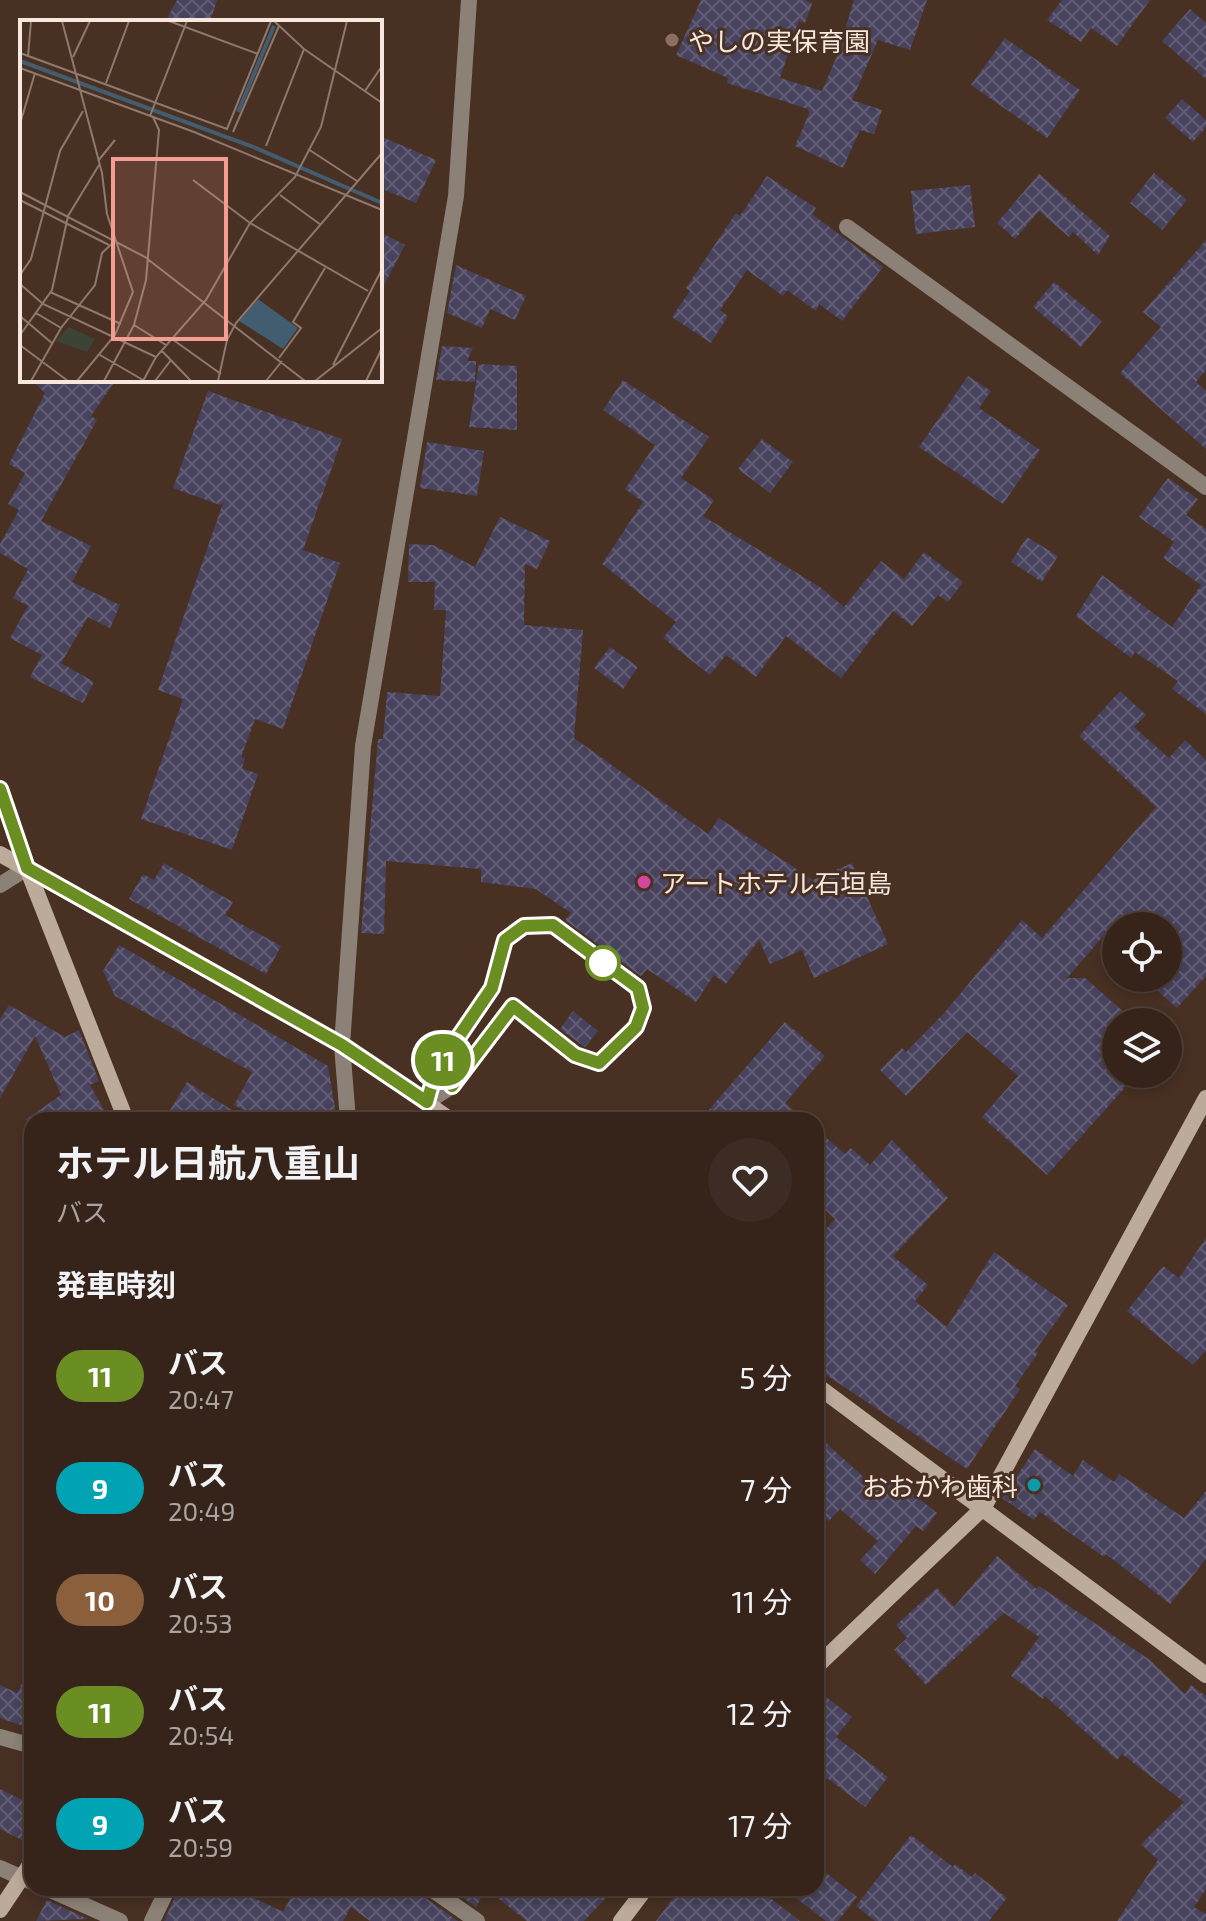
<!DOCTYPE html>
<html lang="ja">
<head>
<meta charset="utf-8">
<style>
  body { margin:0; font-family:"Exo 2","Noto Sans JP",sans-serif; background:#3d2c23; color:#f1f3f6; height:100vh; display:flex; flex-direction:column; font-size:30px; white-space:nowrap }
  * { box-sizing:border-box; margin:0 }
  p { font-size:26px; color:#aaa4a2 }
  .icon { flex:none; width:44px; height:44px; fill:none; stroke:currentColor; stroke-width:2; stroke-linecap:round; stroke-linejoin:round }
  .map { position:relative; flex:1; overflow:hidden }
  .details { position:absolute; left:24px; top:1112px; width:800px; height:784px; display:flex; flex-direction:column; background:#36241a; border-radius:24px; box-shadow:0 4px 12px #0003,0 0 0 2px #504139 }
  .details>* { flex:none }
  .badge { padding:0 16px; border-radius:26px; font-size:28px; line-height:52px }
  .tools { position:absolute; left:1102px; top:912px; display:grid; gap:16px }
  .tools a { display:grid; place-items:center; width:80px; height:80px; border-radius:50%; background:#36241a; box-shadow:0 4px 12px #0003,0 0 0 2px #504139; font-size:40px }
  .map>.badge { position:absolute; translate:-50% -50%; box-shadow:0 0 0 4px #fff }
  h2 { padding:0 32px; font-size:30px; line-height:72px }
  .round { display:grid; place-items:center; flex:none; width:84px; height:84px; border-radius:42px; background:#3d2c23 }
  .headline { display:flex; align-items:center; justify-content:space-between; height:136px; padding:0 32px }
  h1 { font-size:38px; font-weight:700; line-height:60px }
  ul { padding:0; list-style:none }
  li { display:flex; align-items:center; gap:24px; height:112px; padding:0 32px }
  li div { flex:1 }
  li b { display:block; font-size:30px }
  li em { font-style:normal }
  li .badge { min-width:88px; font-weight:700; text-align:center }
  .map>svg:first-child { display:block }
  .building { fill:url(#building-cross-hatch) }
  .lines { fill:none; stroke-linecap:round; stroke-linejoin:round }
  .lane { stroke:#8c8176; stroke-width:16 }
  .street { stroke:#8c8176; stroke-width:16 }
  .secondary { stroke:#bcaa9a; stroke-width:16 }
  .line-casing { stroke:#fff; stroke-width:18 }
  .line { stroke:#6b8e23; stroke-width:12 }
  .education-dot { fill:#8d6e63; stroke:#483023; stroke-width:3 }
  .hotel-dot { fill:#d1479c; stroke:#483023; stroke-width:3 }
  .stop-dot { fill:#fff; stroke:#6b8e23; stroke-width:4 }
  .culture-dot { fill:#0f9aa8; stroke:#483023; stroke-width:3 }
  .labels { text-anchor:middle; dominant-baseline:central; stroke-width:6; stroke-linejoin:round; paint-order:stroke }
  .poi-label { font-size:26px; fill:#f7e7df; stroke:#483023; text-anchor:start }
  .inset-river { fill:none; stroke:#425c70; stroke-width:4 }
  .inset-road { fill:none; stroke:#8e796e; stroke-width:2 }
  .view { fill:#f59c93; fill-opacity:0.15; stroke:#f59c93; stroke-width:4 }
  .inset-edge { fill:none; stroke:#f7e7df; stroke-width:4 }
</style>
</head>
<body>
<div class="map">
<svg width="1206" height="1921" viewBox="0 0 1206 1921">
  <defs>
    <pattern id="building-cross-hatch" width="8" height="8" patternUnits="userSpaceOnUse" patternTransform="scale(2)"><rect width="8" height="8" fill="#47425d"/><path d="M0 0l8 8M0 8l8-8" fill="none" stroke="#625d74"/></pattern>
  </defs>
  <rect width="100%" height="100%" fill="#483023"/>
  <path class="building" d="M 177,0 L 217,0 L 210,22 L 165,22 Z
    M 701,0 L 806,0 L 812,4 L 805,23 L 799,21 L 780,78 L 822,91 L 848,30 L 845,29 L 854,0 L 927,0 L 910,50 L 878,40 L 852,100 L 882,110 L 874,134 L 860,130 L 843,168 L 795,146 L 809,114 L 808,109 L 727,83 L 728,78 L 676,55 Z
    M 1062,0 L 1150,0 L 1117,46 L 1091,28 L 1081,42 L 1047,20 Z
    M 1190,9 L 1206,23 L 1206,79 L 1162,41 Z
    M 1005,38 L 1080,90 L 1047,138 L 971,85 Z
    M 1182,99 L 1206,120 L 1206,127 L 1193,142 L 1165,118 Z
    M 380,136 L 436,160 L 416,203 L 380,188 Z
    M 1154,173 L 1187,200 L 1162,230 L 1130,203 Z
    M 1039,174 L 1110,236 L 1098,255 L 1073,232 L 1069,237 L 1039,211 L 1015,239 L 997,223 Z
    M 767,176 L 816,208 L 812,214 L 883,267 L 842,321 L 819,304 L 816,311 L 787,290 L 783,296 L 747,270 L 720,310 L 728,316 L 711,343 L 672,317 L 690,291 L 686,288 L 736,213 L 740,216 Z
    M 970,185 L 975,227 L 916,234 L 911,191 Z
    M 380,232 L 405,245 L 380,293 Z
    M 1206,240 L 1206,370 L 1196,382 L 1206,391 L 1206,449 L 1120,373 L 1161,327 L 1143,312 Z
    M 456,265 L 526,296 L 515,320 L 490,309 L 482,328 L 447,313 Z
    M 1054,282 L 1102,321 L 1081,347 L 1033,307 Z
    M 442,346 L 473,348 L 467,361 L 476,361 L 475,382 L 436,380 Z
    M 479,364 L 517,366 L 517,430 L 469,427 Z
    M 968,376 L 991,391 L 979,408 L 1040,450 L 1003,504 L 919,447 Z
    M 32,380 L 116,380 L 91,416 L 97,420 L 41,521 L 91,546 L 72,582 L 120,605 L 110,628 L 88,617 L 61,663 L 94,682 L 83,703 L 30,677 L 42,655 L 10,638 L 28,606 L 13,598 L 28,569 L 0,553 L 0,544 L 19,510 L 8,504 L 25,473 L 9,464 L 45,393 Z
    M 623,380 L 709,437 L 681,478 L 714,500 L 703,516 L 820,587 L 844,607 L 881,561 L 904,579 L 924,552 L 963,582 L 948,602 L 938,595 L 912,626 L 893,611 L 841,678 L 786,636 L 756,677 L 726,655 L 710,675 L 663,638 L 676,622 L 602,564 L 643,502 L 625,489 L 655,445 L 603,410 Z
    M 208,391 L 342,439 L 303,550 L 340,563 L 283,729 L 255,719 L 241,757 L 245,758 L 242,768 L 258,774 L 232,850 L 141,819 L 183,699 L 158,690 L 223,503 L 220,505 L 173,488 Z
    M 762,439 L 793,462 L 770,493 L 738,469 Z
    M 427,442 L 484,451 L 477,496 L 420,488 Z
    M 1168,478 L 1198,499 L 1186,515 L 1206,529 L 1206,714 L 1172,689 L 1178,681 L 1135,652 L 1131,658 L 1076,616 L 1102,575 L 1172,627 L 1201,585 L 1163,558 L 1174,542 L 1139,517 Z
    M 500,517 L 550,541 L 537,569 L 525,564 L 524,625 L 583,630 L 574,738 L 708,834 L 719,818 L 813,880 L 852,863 L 888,944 L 814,978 L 802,950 L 770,964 L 759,940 L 726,984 L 714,975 L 696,1002 L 647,969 L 641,976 L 565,920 L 571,913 L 536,889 L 481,882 L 481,869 L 386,861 L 384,934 L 361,933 L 378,739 L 383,739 L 387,692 L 440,696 L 446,610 L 434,610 L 435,582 L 408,582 L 409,544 L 433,545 L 475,567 Z
    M 1027,537 L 1058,556 L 1042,582 L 1011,562 Z
    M 610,647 L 638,667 L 623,689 L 594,668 Z
    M 1120,691 L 1146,715 L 1134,727 L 1169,758 L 1185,740 L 1206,760 L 1206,976 L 1177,1008 L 1143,978 L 1168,978 L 1168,926 L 1112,926 L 1067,978 L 1085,978 L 1135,1022 L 1116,1022 L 1116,1074 L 1137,1074 L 1047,1175 L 982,1117 L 1018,1076 L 967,1032 L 906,1096 L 880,1070 L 902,1048 L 906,1052 L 944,1013 L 1022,920 L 1042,938 L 1156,807 L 1079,736 Z
    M 164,863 L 233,902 L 225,915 L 281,946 L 266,974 L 129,899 L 143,874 L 154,880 Z
    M 119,945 L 328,1066 L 337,1120 L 262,1120 L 234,1105 L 252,1072 L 115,996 L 103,971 Z
    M 9,1005 L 65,1037 L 79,1030 L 99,1081 L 90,1085 L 110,1120 L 25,1120 L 61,1095 L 35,1036 L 0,1098 L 0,1019 Z
    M 573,1011 L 598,1031 L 585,1047 L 560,1029 Z
    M 785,1022 L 825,1056 L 785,1103 L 805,1120 L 700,1120 Z
    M 187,1082 L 248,1120 L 164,1120 Z
    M 816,1129 L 845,1154 L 851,1148 L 870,1165 L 892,1140 L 948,1198 L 893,1256 L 928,1285 L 915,1301 L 947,1327 L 994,1252 L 1068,1305 L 1035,1351 L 1038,1353 L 1015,1386 L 1020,1389 L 967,1469 L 816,1368 L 816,1240 L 835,1219 L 816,1201 Z
    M 1206,1238 L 1206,1350 L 1193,1365 L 1127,1311 L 1163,1266 L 1179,1278 Z
    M 816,1434 L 868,1481 L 871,1478 L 884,1490 L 894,1478 L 937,1513 L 923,1531 L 916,1526 L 875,1574 L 860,1560 L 878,1541 L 840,1509 L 829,1521 L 816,1509 Z
    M 1035,1449 L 1073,1476 L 1083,1460 L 1114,1482 L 1119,1474 L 1184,1518 L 1206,1491 L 1206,1559 L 1170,1604 L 1106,1554 L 1104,1557 L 1040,1512 L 1034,1520 L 1002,1498 Z
    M 997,1556 L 1037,1589 L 1039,1586 L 1150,1660 L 1185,1694 L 1191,1685 L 1206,1696 L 1206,1889 L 1194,1907 L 1206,1914 L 1206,1921 L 1117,1921 L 1158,1860 L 1141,1844 L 1184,1802 L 1122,1754 L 1117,1760 L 1045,1696 L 1043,1699 L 1011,1676 L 1039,1637 L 1004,1613 L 926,1685 L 894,1650 L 907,1638 L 896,1625 L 937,1588 L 954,1607 Z
    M 32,1664 L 32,1729 L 0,1718 L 0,1685 L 17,1693 Z
    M 816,1689 L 852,1717 L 836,1737 L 888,1777 L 865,1807 L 827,1778 L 816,1793 Z
    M 0,1789 L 32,1805 L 32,1826 L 24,1841 L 0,1829 Z
    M 911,1835 L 953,1867 L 955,1864 L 972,1877 L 975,1873 L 1007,1898 L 989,1921 L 875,1921 L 856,1906 Z
    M 816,1865 L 857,1897 L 838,1921 L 826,1921 L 783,1888 L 816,1888 Z
    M 179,1888 L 233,1888 L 283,1912 L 296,1888 L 419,1888 L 424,1897 L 458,1921 L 370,1921 L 351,1907 L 343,1921 L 164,1921 Z
    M 449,1888 L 615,1888 L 584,1921 L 527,1921 L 486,1889 L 476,1907 Z
    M 681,1888 L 757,1888 L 800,1921 L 656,1921 Z
    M 47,1900 L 88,1919 L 36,1921 Z"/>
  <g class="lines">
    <path class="lane" d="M 553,925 L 638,988 L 643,1008 L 636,1027 L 599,1063 L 575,1055 L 513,1006 L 452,1086 L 427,1102 L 436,1070 L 492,988 L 505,940 L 524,926 Z"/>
    <path class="street" d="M 847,227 L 1206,487
      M 0,885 L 27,868
      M 348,1120 L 342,1045 L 363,746 L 456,196 L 469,0
      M 0,1737 L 32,1746
      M 0,1868 L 32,1882
      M 46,1888 L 120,1921
      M 430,1888 L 477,1921
      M 152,1921 L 168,1888"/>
    <path class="secondary" d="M 0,789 L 27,868 L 126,1120
      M 0,854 L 342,1045 L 451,1120
      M 816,1385 L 1206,1675
      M 816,1667 L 984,1507 L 1206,1098
      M 0,1910 L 32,1862
      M 621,1921 L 646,1888"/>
  </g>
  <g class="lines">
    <g class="line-casing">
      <path id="line" d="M 0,789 L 27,868 L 342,1045 L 427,1102 L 436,1070 L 492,988 L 505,940 L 524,926 L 553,925 L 638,988 L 643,1008 L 636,1027 L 599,1063 L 575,1055 L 513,1006 L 452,1086"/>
    </g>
    <use href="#line" class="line"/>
  </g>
  <circle class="education-dot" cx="672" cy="40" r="8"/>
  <circle class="hotel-dot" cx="644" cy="882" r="8"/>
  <circle class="stop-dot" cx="603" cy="963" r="16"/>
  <circle class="culture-dot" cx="1034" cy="1485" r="8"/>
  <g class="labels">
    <g class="poi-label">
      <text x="688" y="40">やしの実保育園</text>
      <text x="660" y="882">アートホテル石垣島</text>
      <text x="1018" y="1485" text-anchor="end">おおかわ歯科</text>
    </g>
  </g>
  <g transform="translate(20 20)">
    <rect width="362" height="362" fill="#483023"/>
    <path d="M 49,307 L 75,319 L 67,332 L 36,321 Z" fill="#3c4535"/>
    <path d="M 238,279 L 278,308 L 263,329 L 219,301 Z" fill="#425c70"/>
    <path class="inset-river" d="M 0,41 L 231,126 L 362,183M 218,92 L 254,6"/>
    <path class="inset-road" d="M 42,1 L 82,153 L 87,194 L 113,272 L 95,315 L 57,361M 149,1 L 238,34M 254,1 L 284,29 L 362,83M 0,33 L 207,109 L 251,1M 8,37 L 11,1M 53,37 L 70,1M 0,48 L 174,112 L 362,190M 86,63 L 109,1M 345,71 L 362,46M 130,96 L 167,1M 0,104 L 15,53M 213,112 L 259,6M 246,126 L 284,29M 288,129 L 337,161M 78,141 L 95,120M 173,160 L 230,203 L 348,271M 0,172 L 125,237 L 285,361M 260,175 L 301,205M 0,180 L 89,225M 0,255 L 11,239 L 40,131 L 63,91M 0,264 L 23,284 L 136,337M 30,272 L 101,304M 16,293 L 41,308M 0,296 L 33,324M 114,305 L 146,325M 0,315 L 32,270 L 48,196 L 79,145M 152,319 L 201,354M 0,325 L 48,361M 142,331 L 171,361M 80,335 L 123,360M 259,338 L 281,308 L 273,302 L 305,248M 313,345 L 362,249M 11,361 L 41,308 L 75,265 L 82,233 L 96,220M 84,361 L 114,305 L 126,260 L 139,110 L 133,97M 123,361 L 136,337 L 186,280 L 230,203 L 275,157 L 301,107 L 327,1M 135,361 L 151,340M 198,361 L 207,320 L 216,303 L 362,133M 246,361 L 262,341M 295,361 L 362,308M 346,361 L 362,328"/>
    <path class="view" d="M 93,139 L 206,139 L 206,319 L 93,319 Z"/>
    <rect width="362" height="362" class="inset-edge"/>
  </g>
</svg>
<div class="tools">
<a><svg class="icon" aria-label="locate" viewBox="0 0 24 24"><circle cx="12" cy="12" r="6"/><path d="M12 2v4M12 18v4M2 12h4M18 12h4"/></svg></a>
<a><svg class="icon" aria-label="layers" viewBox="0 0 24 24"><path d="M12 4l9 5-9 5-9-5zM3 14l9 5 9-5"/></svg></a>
</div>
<b class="badge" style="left:443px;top:1060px;background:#6b8e23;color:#fff">11</b>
<section class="details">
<div class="headline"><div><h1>ホテル日航八重山</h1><p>バス</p></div><a class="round"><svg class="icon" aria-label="heart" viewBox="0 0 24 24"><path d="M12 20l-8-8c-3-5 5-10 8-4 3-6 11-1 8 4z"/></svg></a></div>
<h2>発車時刻</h2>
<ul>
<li><span class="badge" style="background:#6b8e23;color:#fff">11</span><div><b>バス</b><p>20:47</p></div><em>5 分</em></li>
<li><span class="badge" style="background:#00a3b4;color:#fff">9</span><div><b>バス</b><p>20:49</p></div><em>7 分</em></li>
<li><span class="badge" style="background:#8b5e3c;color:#fff">10</span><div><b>バス</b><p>20:53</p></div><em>11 分</em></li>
<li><span class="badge" style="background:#6b8e23;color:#fff">11</span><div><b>バス</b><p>20:54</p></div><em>12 分</em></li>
<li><span class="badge" style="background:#00a3b4;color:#fff">9</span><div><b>バス</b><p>20:59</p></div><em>17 分</em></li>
</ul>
</section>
</div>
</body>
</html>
